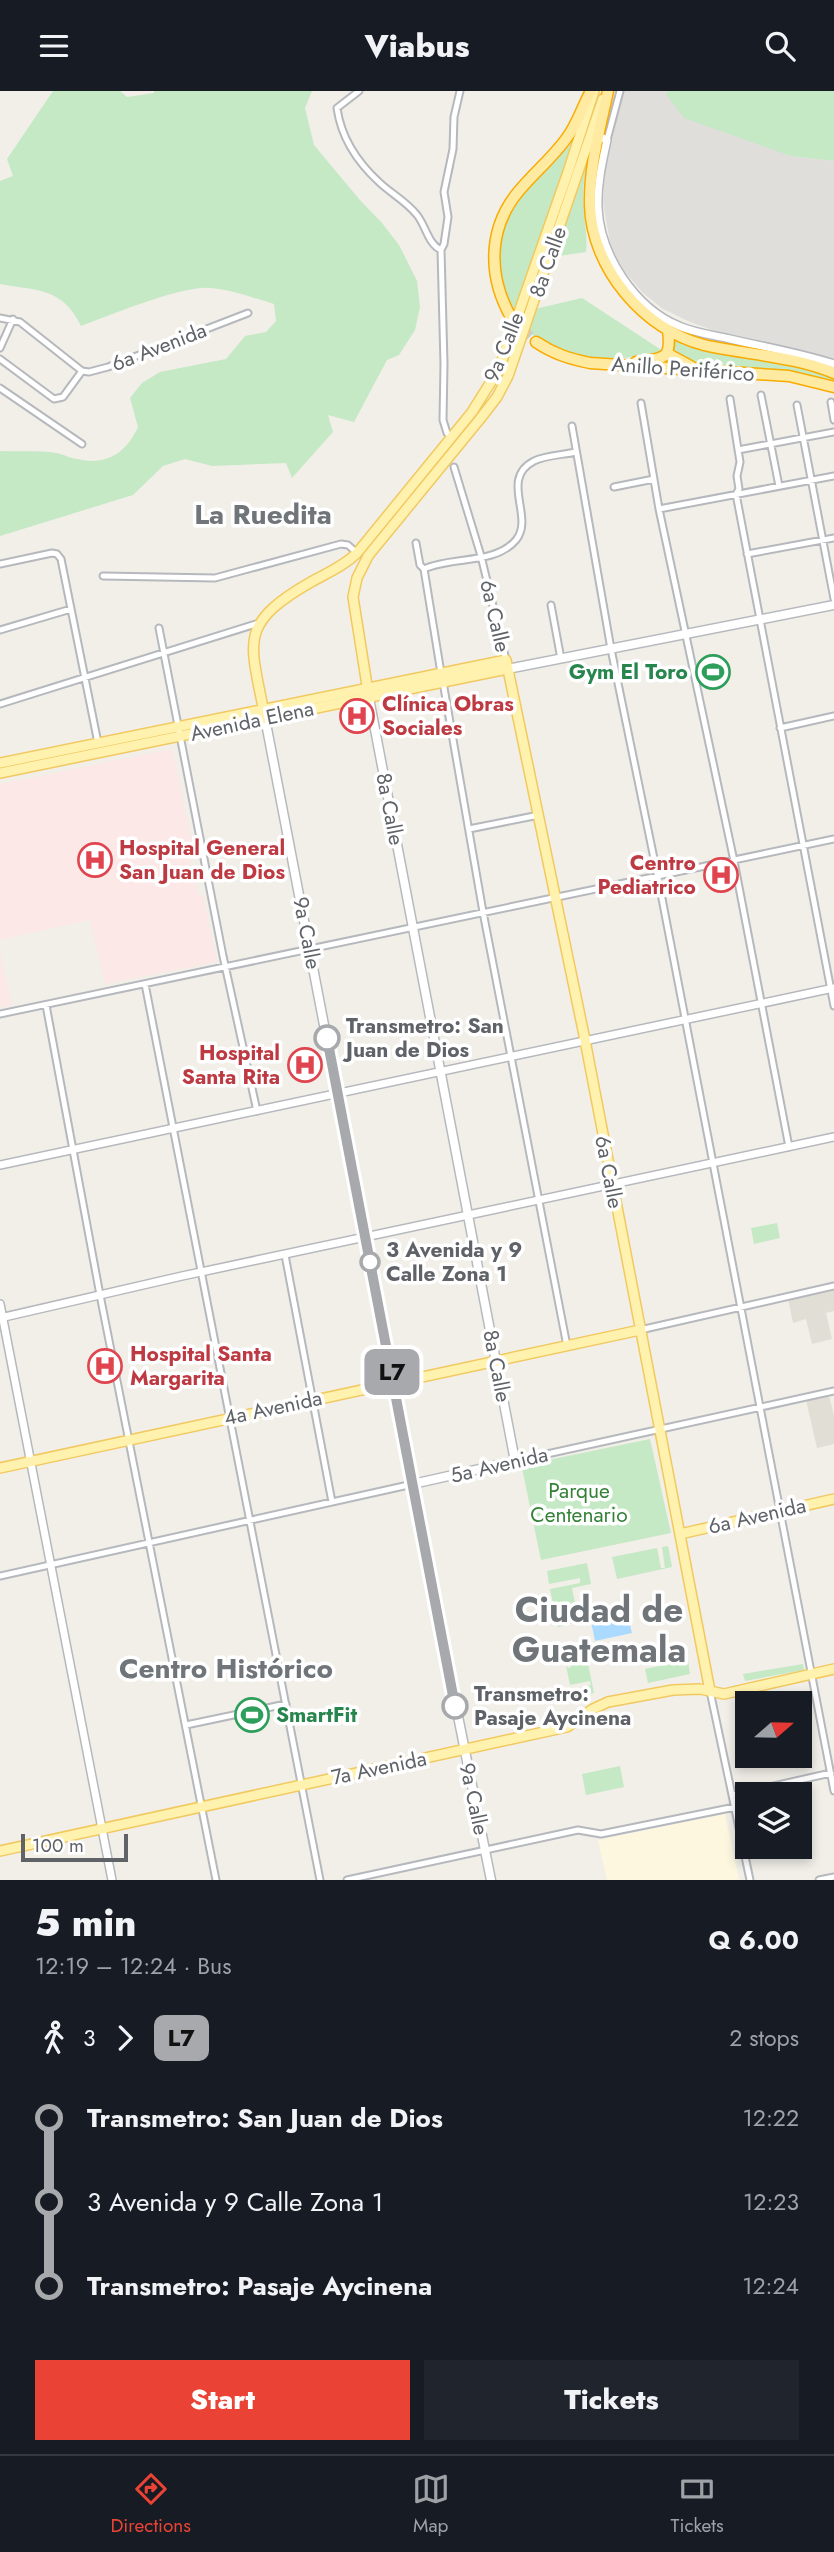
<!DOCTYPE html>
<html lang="en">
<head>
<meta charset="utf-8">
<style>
  body { margin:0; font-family:Jost,sans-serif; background:#20242c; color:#f1f3f6; height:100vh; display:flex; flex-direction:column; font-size:26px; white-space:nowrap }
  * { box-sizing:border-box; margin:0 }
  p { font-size:23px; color:#9ea1a6 }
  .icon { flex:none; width:38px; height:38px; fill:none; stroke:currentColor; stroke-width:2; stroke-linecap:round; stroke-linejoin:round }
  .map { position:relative; height:1789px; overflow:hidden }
  .side { display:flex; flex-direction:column; background:#171b24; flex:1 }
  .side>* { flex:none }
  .badge { padding:0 14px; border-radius:10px; font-size:24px; line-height:46px }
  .needle { width:46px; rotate:70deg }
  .tools { position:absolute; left:735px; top:1600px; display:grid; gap:14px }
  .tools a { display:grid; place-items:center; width:77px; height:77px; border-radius:0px; background:#171b24; box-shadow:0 4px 10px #0003; font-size:35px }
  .scale { position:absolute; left:21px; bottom:18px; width:107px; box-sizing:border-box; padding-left:7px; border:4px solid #5f6368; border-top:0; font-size:19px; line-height:24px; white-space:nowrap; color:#5f6368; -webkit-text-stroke:5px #fff; paint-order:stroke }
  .map>.badge { position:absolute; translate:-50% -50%; box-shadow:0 0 0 4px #fff }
  .legs { display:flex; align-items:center; gap:10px; height:77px; padding:0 35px; font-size:23px }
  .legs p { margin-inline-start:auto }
  .headline { display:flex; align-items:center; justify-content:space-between; height:119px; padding:0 35px }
  h1 { font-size:38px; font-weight:800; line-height:52px }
  .cta { display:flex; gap:14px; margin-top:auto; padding:14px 35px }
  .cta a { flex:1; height:80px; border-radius:0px; background:#ea4335; color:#fff; font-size:28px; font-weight:800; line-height:80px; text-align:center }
  .cta a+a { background:#20242c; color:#f1f3f6 }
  ul { padding:0 35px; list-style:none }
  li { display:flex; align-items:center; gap:24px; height:84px; font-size:26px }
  li i { display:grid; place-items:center; width:10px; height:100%; margin:0 9px; background:currentColor }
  li i::after { content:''; width:18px; height:18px; margin:-9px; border:5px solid; border-radius:50%; background:#171b24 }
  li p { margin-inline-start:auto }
  li:first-child i { background:linear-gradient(#0000 50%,currentColor 0) }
  li:last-child i { background:linear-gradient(currentColor 50%,#0000 0) }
  header { display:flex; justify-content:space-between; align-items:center; height:91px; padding:0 35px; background:#171b24; font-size:32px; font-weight:800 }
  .tab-bar { display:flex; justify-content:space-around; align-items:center; height:98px; border-top:2px solid #363941; background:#171b24; font-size:19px; color:#9ea1a6 }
  .tab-bar a { display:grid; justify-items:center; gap:4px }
  .tab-bar .current { color:#ea4335 }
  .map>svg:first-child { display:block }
  .commercial { fill:#fef7e0 }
  .industrial { fill:#e0deda }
  .education { fill:#e1ded6 }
  .medical { fill:#fce8e6 }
  .green { fill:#c5e8c5 }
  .water { fill:#aadaff }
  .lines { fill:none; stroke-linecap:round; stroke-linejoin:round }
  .trunk-tunnel { stroke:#ccccc8; stroke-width:10; stroke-dasharray:10 5; stroke-linecap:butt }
  .minor-casing { stroke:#b5b8bc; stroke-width:9 }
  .tertiary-casing { stroke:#b5b8bc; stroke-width:10 }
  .secondary-casing { stroke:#b6babf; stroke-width:11 }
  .primary-casing { stroke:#f2c960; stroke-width:12 }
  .trunk-casing { stroke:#f9ab00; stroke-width:13 }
  .minor { stroke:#fff; stroke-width:5 }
  .tertiary { stroke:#fff; stroke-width:7 }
  .secondary { stroke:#fff; stroke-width:8 }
  .primary { stroke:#fff2af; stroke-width:9 }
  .trunk { stroke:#feeaa1; stroke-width:10 }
  .line-1-casing { stroke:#fff; stroke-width:16 }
  .line-1 { stroke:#a7a9ac; stroke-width:10 }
  .stop-1-dot { fill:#fff; stroke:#a7a9ac; stroke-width:3.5 }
  .labels { text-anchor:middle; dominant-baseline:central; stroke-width:7; stroke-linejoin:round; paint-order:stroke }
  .street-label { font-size:21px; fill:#5f6368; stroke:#fff }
  .leisure-label { font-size:21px; font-weight:bold; fill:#27864d; stroke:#fff; text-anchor:end }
  .health-label { font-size:21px; font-weight:bold; fill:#be3a42; stroke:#fff; text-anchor:start }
  .stop-label { font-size:21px; font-weight:bold; fill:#5f6368; stroke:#fff; text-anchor:start }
  .park-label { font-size:21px; fill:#348238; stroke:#fff }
  .district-label { font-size:28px; font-weight:bold; fill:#70757a; stroke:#fff }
  .town-label { font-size:35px; font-weight:bold; fill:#70757a; stroke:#fff }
</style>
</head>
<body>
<header><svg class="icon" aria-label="menu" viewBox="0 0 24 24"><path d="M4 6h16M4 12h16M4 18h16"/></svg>Viabus<svg class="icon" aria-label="search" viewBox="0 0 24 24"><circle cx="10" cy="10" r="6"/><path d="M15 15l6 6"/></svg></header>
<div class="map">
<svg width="834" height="1789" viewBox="0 0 834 1789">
  <rect width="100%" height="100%" fill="#f1efe8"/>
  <path class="commercial" d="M 725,1723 L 739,1789 L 607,1789 L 598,1749 Z"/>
  <path class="industrial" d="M 624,0 L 668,0 L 666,3 L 791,65 L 834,70 L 834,268 L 723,243 L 690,231 L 663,218 L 643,202 L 624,180 L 611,157 L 603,112 L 605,76 Z"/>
  <path class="education" d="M 834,1199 L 834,1220 L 826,1222 L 832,1248 L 812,1253 L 806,1228 L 793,1232 L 788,1208 Z
    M 829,1305 L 834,1324 L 834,1353 L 817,1357 L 806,1309 Z"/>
  <path class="medical" d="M 172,658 L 192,751 L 186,753 L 198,805 L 203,804 L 217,871 L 105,893 L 90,829 L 0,849 L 0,693 Z
    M 0,860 L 11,914 L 0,916 Z"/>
  <path class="green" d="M 53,0 L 120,0 L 127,6 L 154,2 L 154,0 L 312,0 L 305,17 L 314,54 L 359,108 L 382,132 L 399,154 L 417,190 L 420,216 L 415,239 L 399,264 L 387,269 L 354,331 L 328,324 L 333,341 L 292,387 L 286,372 L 212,375 L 185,368 L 163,375 L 133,404 L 0,445 L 0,360 C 18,361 37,359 56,362 C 63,363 69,367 77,368 C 107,375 126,362 138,336 L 130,307 L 142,292 L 160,281 L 226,268 L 245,245 L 266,241 L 276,230 L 274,213 C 253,207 233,199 211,197 C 182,194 111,224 81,235 C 62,196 38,200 0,193 L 0,90 L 13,85 L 7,68 Z
    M 668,0 L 834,0 L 834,70 L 791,65 L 684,27 L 666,3 Z
    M 572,52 L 515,222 C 504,211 499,192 499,177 C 497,115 532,92 572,52 Z
    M 591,52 C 588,70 583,88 583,106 C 583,125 588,142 586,161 L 559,165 L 562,136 Z
    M 582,207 L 663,260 L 662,264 C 615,268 566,274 528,240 L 535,218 Z
    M 675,247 C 685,251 695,256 705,259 C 748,271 793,269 834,286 L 834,291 L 818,286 L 779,280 L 698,275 L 675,264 Z
    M 777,1132 L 780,1147 L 754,1153 L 751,1137 Z
    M 650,1348 L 671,1442 L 541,1469 L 522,1377 L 524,1374 Z
    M 668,1455 L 672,1476 L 617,1488 L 612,1466 L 657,1457 L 661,1477 L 665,1477 L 662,1456 Z
    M 587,1472 L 591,1493 L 572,1497 L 579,1531 L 558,1536 L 550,1498 L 580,1492 L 580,1487 L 549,1493 L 547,1480 Z
    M 584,1553 L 594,1602 L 573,1606 L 571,1599 L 591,1594 L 590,1590 L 570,1594 L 566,1574 L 568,1577 L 571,1576 L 568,1564 L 565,1565 L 565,1569 L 563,1557 Z
    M 688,1569 L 690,1583 L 648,1592 L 645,1578 Z
    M 803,1573 L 804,1579 L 745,1590 L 743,1583 Z
    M 620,1675 L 624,1696 L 586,1704 L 582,1683 Z"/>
  <path class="water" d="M 627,1522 L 632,1542 L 595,1550 L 591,1530 Z"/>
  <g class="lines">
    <path class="trunk-tunnel" d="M 512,228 L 536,251"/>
    <g class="minor-casing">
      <path id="minor" d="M 359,0 L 337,17 C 341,46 358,72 380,92 C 392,103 407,111 417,124 C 426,135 428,153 441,159
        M 607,49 L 620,0
        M 0,227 L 20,231 L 82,280 L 89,281 L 108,276 L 248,222
        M 0,257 L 13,228
        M 0,268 L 54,308 L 63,306 L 82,280
        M 0,297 L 82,353
        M 761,304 L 779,395
        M 730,308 L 740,371 L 737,385 L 739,398 L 736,403 L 834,915
        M 831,311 L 834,329
        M 641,312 L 659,418 L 734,770 L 789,1056
        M 797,314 L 834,508
        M 572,335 L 611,558 L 659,792 L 834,1700
        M 452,346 L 447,342 L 443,329 L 444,273 L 441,159 L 444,153 L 448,126 L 444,101 L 453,58 L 454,26 L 460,0
        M 738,359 L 834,341
        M 454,376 L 481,465 L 506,569
        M 614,396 L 654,388
        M 659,418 L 834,385
        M 416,452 L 420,474 L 424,478 L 441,582
        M 747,463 L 834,447
        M 0,473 L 52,462 L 57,463 L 61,468 L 98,652
        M 424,478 C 451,465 495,474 516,449 C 535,426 499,388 534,370 C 546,364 563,364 576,361
        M 103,485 L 215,487 L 341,453 L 348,454 L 357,462
        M 551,514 L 561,568
        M 159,537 L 223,865 L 257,1020
        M 0,539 L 71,518
        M 443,591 L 483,821 L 567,1255
        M 0,613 L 259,532
        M 780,637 L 834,625
        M 469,738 L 539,724
        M 145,893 L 320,1789
        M 46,914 L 100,1204 L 216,1789
        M 0,923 L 834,748
        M 285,1164 L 332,1411
        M 640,1239 L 834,1195
        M 515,1370 L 834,1300
        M 0,1485 L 413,1393
        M 710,1600 L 750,1789
        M 186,1634 L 286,1613
        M 733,1704 L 831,1682
        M 347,1789 L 578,1739 L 601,1743 L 735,1716
        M 819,1789 L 834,1786"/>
    </g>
    <g class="tertiary-casing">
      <path id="tertiary" d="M 598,45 L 607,49 C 602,72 597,94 598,117 C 600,164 635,217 679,235 C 695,242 713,244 730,248 C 765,256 800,262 834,273
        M 0,1074 L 834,897
        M 0,1213 L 112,1789
        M 0,1227 L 182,1185 L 834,1046"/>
    </g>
    <g class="secondary-casing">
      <path id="secondary" d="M 507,578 L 834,514
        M 369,607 L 515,1370 L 413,1393
        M 265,627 L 433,1501 L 491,1789"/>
    </g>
    <g class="primary-casing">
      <path id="primary" d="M 369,607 L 353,506 L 357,487 L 368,465 L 480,328 L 497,306 L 508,285 L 603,8
        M 265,627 C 251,551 236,534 311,491 C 327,482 344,475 357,462 L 472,321 L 499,278 L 568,81 L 594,0
        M 0,672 L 506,569 L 584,944 L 710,1600
        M 0,682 L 507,578
        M 0,1377 L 640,1239
        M 680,1443 L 834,1408
        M 0,1760 L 567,1636 L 593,1618 L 608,1611 L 673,1599 L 700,1598 L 724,1603 L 834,1578"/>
    </g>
    <g class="trunk-casing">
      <path id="trunk" d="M 608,0 C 600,38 589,75 590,115 C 592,177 644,239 704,254 C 748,264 793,265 834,282
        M 512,228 C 488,187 487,139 518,101 C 533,83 552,67 566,48 C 577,34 582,16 591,0
        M 536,251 C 554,263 570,268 590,272 L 789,285 L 834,296
        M 668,263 L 692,276
        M 636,271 C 663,267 672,270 668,239"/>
    </g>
    <use href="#minor" class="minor"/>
    <use href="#tertiary" class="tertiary"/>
    <use href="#secondary" class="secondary"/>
    <use href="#primary" class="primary"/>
    <use href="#trunk" class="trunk"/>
  </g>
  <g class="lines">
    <g class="line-1-casing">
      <path id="line-1" d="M 327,947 L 455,1615"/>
    </g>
    <use href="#line-1" class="line-1"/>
  </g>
  <defs>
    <g id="stadium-ring" transform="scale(1.75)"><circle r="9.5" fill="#fff" stroke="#2e9e5b" stroke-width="1.5"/><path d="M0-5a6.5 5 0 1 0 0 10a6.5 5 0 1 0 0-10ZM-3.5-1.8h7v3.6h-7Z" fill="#2e9e5b"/></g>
    <g id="hospital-ring" transform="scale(1.75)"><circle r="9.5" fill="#fff" stroke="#e0444e" stroke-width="1.5"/><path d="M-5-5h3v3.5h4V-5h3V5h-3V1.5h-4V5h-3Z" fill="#e0444e"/></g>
  </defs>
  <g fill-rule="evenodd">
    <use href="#stadium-ring" x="713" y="581"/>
    <use href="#hospital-ring" x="357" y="625"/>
    <use href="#hospital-ring" x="95" y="769"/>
    <use href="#hospital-ring" x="721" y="784"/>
    <use href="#hospital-ring" x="305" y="974"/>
    <use href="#hospital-ring" x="105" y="1275"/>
    <use href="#stadium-ring" x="252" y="1624"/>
  </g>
  <g class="stop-1-dot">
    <circle cx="327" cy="947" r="12"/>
    <circle cx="370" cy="1171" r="9"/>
    <circle cx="455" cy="1615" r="12"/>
  </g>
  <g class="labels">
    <g class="street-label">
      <text transform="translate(548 171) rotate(-71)">8a Calle</text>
      <text transform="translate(159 256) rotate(-21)">6a Avenida</text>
      <text transform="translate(504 256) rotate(-68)">9a Calle</text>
      <text transform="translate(683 278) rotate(4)">Anillo Periférico</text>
      <text transform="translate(495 525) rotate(77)">6a Calle</text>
      <text transform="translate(252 630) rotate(-12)">Avenida Elena</text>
      <text transform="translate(390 718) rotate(79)">8a Calle</text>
      <text transform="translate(307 842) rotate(79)">9a Calle</text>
      <text transform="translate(609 1081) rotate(79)">6a Calle</text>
      <text transform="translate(497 1275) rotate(79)">8a Calle</text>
      <text transform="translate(273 1317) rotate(-12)">4a Avenida</text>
      <text transform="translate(499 1374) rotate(-13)">5a Avenida</text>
      <text transform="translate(757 1425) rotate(-13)">6a Avenida</text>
      <text transform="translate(379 1677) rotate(-12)">7a Avenida</text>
      <text transform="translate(474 1708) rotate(78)">9a Calle</text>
    </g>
    <g class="leisure-label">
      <text x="688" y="581">Gym El Toro</text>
      <text x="276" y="1624" text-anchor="start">SmartFit</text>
    </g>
    <g class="health-label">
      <text x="382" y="613">Clínica Obras<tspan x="382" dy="24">Sociales</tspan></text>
      <text x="119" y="757">Hospital General<tspan x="119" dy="24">San Juan de Dios</tspan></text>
      <text x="696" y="772" text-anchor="end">Centro<tspan x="696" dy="24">Pediatrico</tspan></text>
      <text x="280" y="962" text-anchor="end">Hospital<tspan x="280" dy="24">Santa Rita</tspan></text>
      <text x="130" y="1263">Hospital Santa<tspan x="130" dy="24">Margarita</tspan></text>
    </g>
    <g class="stop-label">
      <text x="346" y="935">Transmetro: San<tspan x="346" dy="24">Juan de Dios</tspan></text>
      <text x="386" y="1159">3 Avenida y 9<tspan x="386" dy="24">Calle Zona 1</tspan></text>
      <text x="474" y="1603">Transmetro:<tspan x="474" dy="24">Pasaje Aycinena</tspan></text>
    </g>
    <g class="park-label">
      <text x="579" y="1400">Parque<tspan x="579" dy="24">Centenario</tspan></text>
    </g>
    <g class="district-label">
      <text x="263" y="423">La Ruedita</text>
      <text x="226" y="1577">Centro Histórico</text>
    </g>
    <g class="town-label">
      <text x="599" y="1519">Ciudad de<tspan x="599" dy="40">Guatemala</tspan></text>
    </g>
  </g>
</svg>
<div class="tools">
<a><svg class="needle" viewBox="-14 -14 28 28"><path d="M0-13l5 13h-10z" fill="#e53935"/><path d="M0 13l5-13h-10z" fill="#9ea1a6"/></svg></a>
<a><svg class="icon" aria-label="layers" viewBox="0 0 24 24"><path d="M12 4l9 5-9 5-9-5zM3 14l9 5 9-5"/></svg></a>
</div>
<div class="scale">100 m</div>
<b class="badge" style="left:392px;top:1281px;background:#a7a9ac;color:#111">L7</b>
</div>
<section class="side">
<div class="headline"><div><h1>5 min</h1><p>12:19 – 12:24 · Bus</p></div><b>Q 6.00</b></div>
<div class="legs"><svg class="icon" aria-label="walk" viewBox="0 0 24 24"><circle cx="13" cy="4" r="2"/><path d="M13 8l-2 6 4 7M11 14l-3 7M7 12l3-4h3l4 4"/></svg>3<svg class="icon" aria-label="forward" viewBox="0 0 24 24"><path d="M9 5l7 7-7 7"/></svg><b class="badge" style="background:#a7a9ac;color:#111">L7</b><p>2 stops</p></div>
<ul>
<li><i style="color:#a7a9ac"></i><b>Transmetro: San Juan de Dios</b><p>12:22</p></li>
<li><i style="color:#a7a9ac"></i><span>3 Avenida y 9 Calle Zona 1</span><p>12:23</p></li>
<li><i style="color:#a7a9ac"></i><b>Transmetro: Pasaje Aycinena</b><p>12:24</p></li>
</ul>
<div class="cta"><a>Start</a><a>Tickets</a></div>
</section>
<nav class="tab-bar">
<a class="current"><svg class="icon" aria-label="directions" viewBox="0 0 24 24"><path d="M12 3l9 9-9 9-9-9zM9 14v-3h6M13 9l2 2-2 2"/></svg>Directions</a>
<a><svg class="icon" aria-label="map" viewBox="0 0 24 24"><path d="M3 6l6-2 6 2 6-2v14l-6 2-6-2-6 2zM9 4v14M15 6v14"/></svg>Map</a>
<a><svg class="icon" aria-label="tickets" viewBox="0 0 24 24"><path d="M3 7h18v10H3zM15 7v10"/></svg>Tickets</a>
</nav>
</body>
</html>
